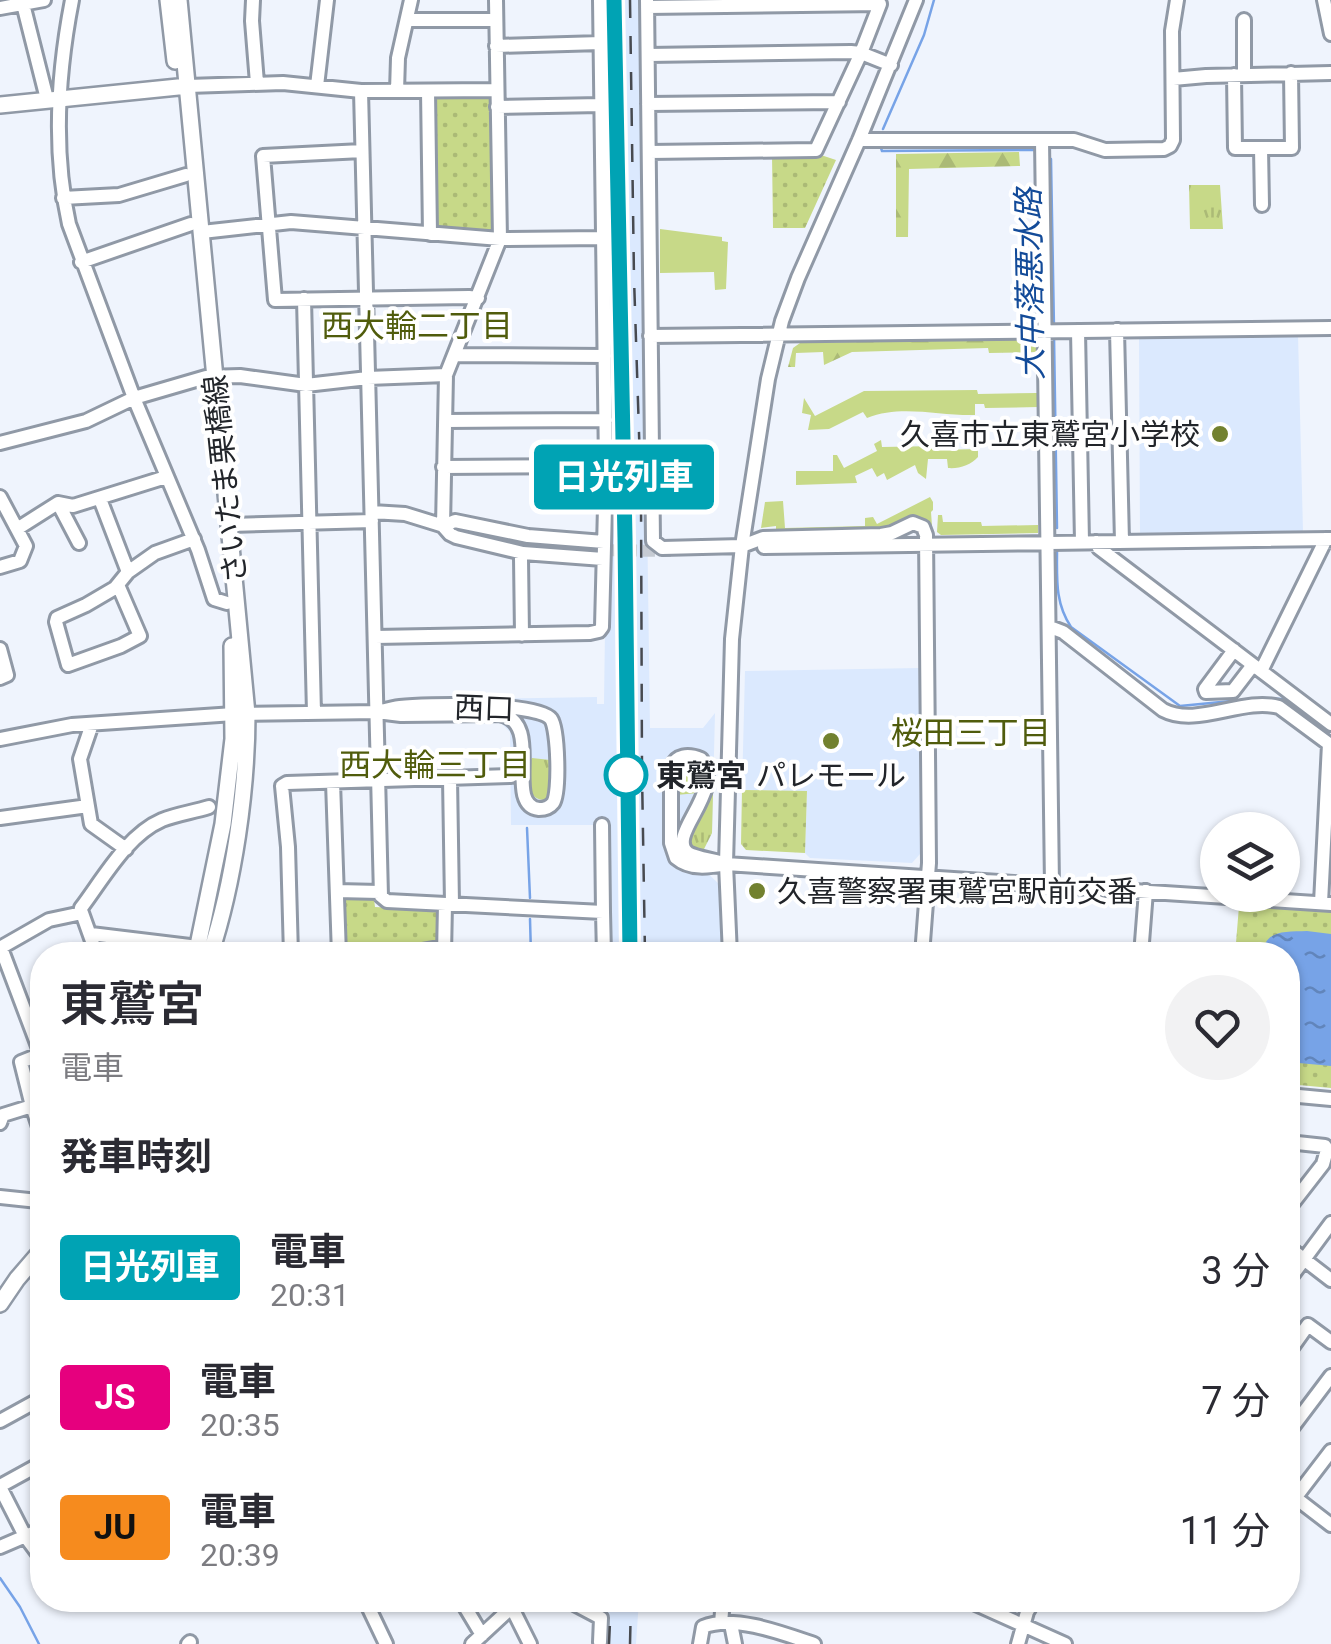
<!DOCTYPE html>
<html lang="ja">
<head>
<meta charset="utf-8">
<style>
  body { margin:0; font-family:Roboto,"Noto Sans JP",sans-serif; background:#f2f2f3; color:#2b2b33; height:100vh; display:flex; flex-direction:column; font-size:38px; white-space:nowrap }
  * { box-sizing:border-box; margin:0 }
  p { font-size:32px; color:#7c7c81 }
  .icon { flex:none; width:55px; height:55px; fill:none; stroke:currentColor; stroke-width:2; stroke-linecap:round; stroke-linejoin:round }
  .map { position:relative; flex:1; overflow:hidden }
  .sheet { position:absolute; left:30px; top:942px; width:1270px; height:670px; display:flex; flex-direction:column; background:#fff; border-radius:40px; box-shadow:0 2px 8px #0004 }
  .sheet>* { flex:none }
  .badge { padding:0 20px; border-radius:8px; font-size:35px; line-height:65px }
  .controls { position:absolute; left:1200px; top:812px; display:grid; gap:20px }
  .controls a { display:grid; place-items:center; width:100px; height:100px; border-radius:50%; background:#fff; box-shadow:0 2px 8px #0004; font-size:50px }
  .map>.badge { position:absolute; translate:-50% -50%; box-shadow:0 0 0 5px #fff }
  h2 { padding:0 30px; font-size:38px; line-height:90px }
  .round { display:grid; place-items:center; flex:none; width:105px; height:105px; border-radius:52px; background:#f2f2f3 }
  .overview { display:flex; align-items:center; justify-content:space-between; height:170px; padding:0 30px }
  h1 { font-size:48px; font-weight:600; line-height:75px }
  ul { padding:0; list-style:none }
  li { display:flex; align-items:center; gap:30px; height:130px; padding:0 30px }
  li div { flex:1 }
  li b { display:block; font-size:38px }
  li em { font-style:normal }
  li .badge { min-width:110px; font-weight:700; text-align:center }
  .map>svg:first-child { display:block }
  .built { fill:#dbe9fe }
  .grass { fill:url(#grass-tufts) }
  .forest { fill:url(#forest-firs) }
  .park { fill:url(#park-dots) }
  .garden { fill:#c7d988 }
  .water { fill:url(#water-ripples) }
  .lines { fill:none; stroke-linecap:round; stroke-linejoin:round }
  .stream { stroke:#77a3e7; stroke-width:2.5 }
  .minor-tunnel { stroke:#c6cbd3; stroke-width:12; stroke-dasharray:12 6; stroke-linecap:butt }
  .minor-casing { stroke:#9099a6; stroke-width:18 }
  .major-casing { stroke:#9099a6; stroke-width:20 }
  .minor { stroke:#fff; stroke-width:12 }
  .major { stroke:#fff; stroke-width:15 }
  .rail { stroke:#474a50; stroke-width:2.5; stroke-dasharray:18 18; stroke-linecap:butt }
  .line-casing { stroke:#fff; stroke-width:22 }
  .line { stroke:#00a3b4; stroke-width:15 }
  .poi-dot { fill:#72812f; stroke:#fff; stroke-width:4 }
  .stop-dot { fill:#fff; stroke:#00a3b4; stroke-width:5 }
  .labels { text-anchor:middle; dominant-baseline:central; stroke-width:8; stroke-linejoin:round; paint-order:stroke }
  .poi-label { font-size:30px; fill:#22252a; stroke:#fff; text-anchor:end }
  .street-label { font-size:30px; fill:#22252a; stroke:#fff }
  .stop-label { font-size:30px; font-weight:bold; fill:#22252a; stroke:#fff; text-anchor:start }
  .water-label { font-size:32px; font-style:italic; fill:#134b99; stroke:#fff }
  .neighbourhood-label { font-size:32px; fill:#505c0c; stroke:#fff }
</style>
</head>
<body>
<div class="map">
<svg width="1331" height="1644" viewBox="0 0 1331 1644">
  <defs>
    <pattern id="grass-tufts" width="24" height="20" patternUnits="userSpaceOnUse" patternTransform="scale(2.5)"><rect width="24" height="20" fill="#c7d988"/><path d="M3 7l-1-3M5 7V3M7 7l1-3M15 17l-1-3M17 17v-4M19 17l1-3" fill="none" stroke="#abba76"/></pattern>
    <pattern id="forest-firs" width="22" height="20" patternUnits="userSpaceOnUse" patternTransform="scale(2.5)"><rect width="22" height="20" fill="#c7d988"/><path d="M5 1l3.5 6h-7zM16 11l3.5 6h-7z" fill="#abba76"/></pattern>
    <pattern id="park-dots" width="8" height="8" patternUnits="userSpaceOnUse" patternTransform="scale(2.5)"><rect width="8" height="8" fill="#c7d988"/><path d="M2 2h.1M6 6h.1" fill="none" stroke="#abba76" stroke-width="1.8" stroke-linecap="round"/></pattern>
    <pattern id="water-ripples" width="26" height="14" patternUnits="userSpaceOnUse" patternTransform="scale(2.5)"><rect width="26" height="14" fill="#77a3e7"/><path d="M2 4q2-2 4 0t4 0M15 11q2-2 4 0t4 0" fill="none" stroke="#6185bb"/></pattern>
  </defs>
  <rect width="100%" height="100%" fill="#eff4fd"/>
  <path class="built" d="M 606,0 L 640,0 L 650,728 L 703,728 L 715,713 L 712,833 L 703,851 L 704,870 L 719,884 L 725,949 L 650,946 L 649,955 L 610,955 L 605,825 L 511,825 L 510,732 L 498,720 L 403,722 L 404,700 L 597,697 L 597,704 L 604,704 L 609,336 Z
    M 1298,335 L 1303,531 L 1140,533 L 1139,337 Z
    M 919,668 L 920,854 L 912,863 L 810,858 L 805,853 L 807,791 L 742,790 L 745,671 Z
    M 605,1600 L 639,1600 L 636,1644 L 604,1644 Z"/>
  <path class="grass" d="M 1189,185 L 1220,185 L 1223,229 L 1190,229 Z
    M 707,757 L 714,757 L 712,833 L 703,851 C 694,851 690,846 689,837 C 701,813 722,784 707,757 Z
    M 532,758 L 550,760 L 550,792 L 545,800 C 525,801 525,771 532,758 Z
    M 687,761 L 700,766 L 702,787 L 698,793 L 676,795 L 677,767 Z"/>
  <path class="forest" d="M 1019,152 L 1020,166 L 909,169 L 908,237 L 896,237 L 896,154 Z
    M 1037,338 L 1043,342 L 1039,360 L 1038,352 L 989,353 L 988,348 L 852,352 L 824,365 L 823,352 L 796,353 L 795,367 L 788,367 L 793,348 L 800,343 Z"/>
  <path class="park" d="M 437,98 L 490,98 L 492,234 L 434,228 L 433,102 Z
    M 818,154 L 836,160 L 805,228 L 773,228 L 772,155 Z
    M 742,790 L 807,791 L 805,853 L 746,850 L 741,844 Z
    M 345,895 L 371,895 L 374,899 L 375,907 L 436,910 L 438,911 L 438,942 L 370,955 L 343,955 L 341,900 Z
    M 1239,906 L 1331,912 L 1331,1088 L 1288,1084 L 1288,955 L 1235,955 Z"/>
  <path class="garden" d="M 660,229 L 722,237 L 722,241 L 728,242 L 726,289 L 715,290 L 714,272 L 660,273 Z
    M 977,390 L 978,394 L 1037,393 L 1038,407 L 985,408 L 984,404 L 975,404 L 975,415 C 939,416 901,404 867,418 L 863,412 L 829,429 L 808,430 L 811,415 L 802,413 L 804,398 L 815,416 L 864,391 Z
    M 881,440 L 882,447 L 938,446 L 939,450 L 978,449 L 978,457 C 971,465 959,469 948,468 L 947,459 L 928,459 L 926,479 L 918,473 L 915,465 L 887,480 L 884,473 L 877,477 L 872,468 L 855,476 L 857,483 L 796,485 L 796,471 L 833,471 L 833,455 L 837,455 L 844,468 L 877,451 L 874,444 Z
    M 930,497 L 933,502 L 933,510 L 931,512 L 932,526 L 929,530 L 927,526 L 888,532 L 776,535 L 776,526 L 761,528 L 765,502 L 783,501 L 785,528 L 865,526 L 865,518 L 873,517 L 877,524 Z
    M 938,515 L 942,515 L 943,522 L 981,522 L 982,526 L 1038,525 L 1038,533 L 941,535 L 937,532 Z"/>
  <path class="water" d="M 1307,931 L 1331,934 L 1331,1066 L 1288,1062 L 1288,955 L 1262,955 C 1265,929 1285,932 1307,931 Z"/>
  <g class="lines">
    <path class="stream" d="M 883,129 L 924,35 L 934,0
      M 881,148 L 882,151 L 1034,150
      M 1051,159 L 1054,328
      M 1054,336 L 1057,528
      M 1057,551 C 1057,579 1055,603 1071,627 L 1180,706 L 1262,698 L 1282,699 L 1331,736
      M 527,828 L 530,898
      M 530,919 L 531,955
      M 0,1578 L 20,1607 L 39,1644"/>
    <path class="minor-tunnel" d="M 589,550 L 671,551"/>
    <g class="minor-casing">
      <path id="minor" d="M 22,0 L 47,99
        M 72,0 C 58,72 53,152 69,224 L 134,398 L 198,550 L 214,599 L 227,603
        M 253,0 L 252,21 L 257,83
        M 496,0 L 500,239 L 446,375 L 443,526 L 450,534 L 456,537 L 523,553 L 603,559
        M 647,0 L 653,541 L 662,548 L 742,546 L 763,538 L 881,535 L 892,533 L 913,523 L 923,527 L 926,535 L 929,863 L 922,955
        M 1324,0 L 1331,34
        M 647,7 L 880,4 L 861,53 L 816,150 L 649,152
        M 0,8 L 44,0
        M 407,20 L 496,20
        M 496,46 L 601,43
        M 648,55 L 851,52 L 861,53 L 891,65
        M 1244,74 L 1244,20
        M 1234,75 L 1235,148 L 1292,148 L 1291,73
        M 1173,79 L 1206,76 L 1331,73
        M 188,86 L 283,83 L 361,91 L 381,896 L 387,901 L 603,912 L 604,955
        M 317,86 L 327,0
        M 361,91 L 497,90
        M 397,91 L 398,58 L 411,0
        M 428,91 L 430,234
        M 648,104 L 839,102
        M 497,107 L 601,105
        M 859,140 L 1074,140 L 1105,150 L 1164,149 L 1170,146 L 1173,140 L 1172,31 L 1177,0
        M 1042,140 L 1052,885
        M 1261,148 L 1262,205
        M 362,151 L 263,156 L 275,300 L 469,297 L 478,298
        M 63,198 L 119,195 L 186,175
        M 202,232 L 291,222 L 500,239 L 603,238
        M 81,262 L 191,224
        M 304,299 L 314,713
        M 1117,330 L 1122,542
        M 1078,331 L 1082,542
        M 650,336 L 1331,328
        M 454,355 L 605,356
        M 445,421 L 606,420
        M 0,443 L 86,421 L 134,398 L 206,377 L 240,376 L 306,385 L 368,378 L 446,375
        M 443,467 L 606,466
        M 0,497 L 26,546 L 20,561 L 0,567
        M 100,499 L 128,572
        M 58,503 L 79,543
        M 372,512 L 405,514 L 447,527
        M 230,525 L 372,521
        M 443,526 L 455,521 L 528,536 L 604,542
        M 17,529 L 58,503 L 73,506 L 166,477
        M 1096,542 L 1099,548 L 1331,724
        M 764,547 L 1331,539
        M 118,585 L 140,636 L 121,646 L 68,665 L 56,622 L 57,618 L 86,605 L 115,588 L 128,572 L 155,553 L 194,539
        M 1050,627 L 1063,632 L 1163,710 C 1197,728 1242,697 1279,707 L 1329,744 L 1321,903
        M 522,635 L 521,558 L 523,553
        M 375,637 L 590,633 L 599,631 L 602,627 L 606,466 L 600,0
        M 0,649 L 7,675 L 0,678
        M 1234,650 L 1205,689 L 1206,692 L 1233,691 L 1253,665
        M 1261,671 L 1326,539
        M 92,724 L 80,759 L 91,824 L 126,849
        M 0,739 L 72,725 L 234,714 L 377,712 L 401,715 L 499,714 C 546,721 502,805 539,809 C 545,809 550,807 553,803 C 560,793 558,729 551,719 C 538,702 424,704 400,707 C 392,708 385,710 377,712
        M 450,778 L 452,904
        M 333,782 L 339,955
        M 0,818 L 88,806
        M 602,825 L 603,912
        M 726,864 C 716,860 696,858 688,853 C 665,835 726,792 701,759 C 689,754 675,754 671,769 L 671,843 L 676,858 C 690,870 709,867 726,864 L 1331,904
        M 337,891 L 380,892
        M 80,913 L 81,908 C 103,879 127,835 162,820 C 177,814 193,812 209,807
        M 91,934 L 198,947
        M 0,948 L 49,920 L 82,913 L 97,955
        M 1,948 L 41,1054 L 21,1062 L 32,1106 L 42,1136
        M 291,955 L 288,847 L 282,786 L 287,783 L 511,776
        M 399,955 L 444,947
        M 444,955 L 445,904
        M 730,955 L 726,864 L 732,639 L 742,546 L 768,379 L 782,321 L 798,278 L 859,140 L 916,0
        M 1141,955 L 1146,891
        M 1288,1095 L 1331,1099
        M 0,1123 L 3,1115 L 32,1106
        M 1288,1142 L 1325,1146 L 1327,1150 L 1323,1164 L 1288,1209
        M 0,1197 L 38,1201 L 42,1199
        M 1288,1247 L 1331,1280
        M 1288,1281 L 1331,1223
        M 1288,1353 L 1308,1325 L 1331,1342
        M 0,1421 L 42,1398
        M 1288,1433 L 1331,1376
        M 0,1486 L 42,1463
        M 0,1487 L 25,1536 L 42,1559
        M 1288,1492 L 1331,1525
        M 1295,1498 L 1331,1451
        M 0,1547 L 42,1529
        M 77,1600 L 79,1600
        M 365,1600 L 386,1644
        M 461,1600 L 482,1635
        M 567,1600 L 601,1618 L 600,1642
        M 967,1600 L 1065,1644
        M 509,1602 L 530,1644
        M 721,1623 L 723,1600
        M 731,1624 L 735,1644
        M 188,1644 L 190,1642
        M 472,1644 L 512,1607
        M 700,1644 L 703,1627 C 733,1614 785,1634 814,1644
        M 1018,1644 L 1027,1612 L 1034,1600"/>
    </g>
    <g class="major-casing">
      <path id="major" d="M 168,0 L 175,61
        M 179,0 L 247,714 C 247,790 234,882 210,955
        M 0,105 L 188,86
        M 196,955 L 223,824 L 233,739 L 232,646
        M 0,1304 L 17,1279 L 42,1250"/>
    </g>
    <use href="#minor" class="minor"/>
    <use href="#major" class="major"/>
    <path class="rail" d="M 614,0 L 619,210
      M 630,0 L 634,278 L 641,495 L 642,773 L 645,955
      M 621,325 L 630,955
      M 609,1644 L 611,1600
      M 630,1644 L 631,1600"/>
  </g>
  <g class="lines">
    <g class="line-casing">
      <path id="line" d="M 614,0 L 625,538 L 630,955"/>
    </g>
    <use href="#line" class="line"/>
  </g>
  <g class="poi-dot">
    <circle cx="1220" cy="434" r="10"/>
    <circle cx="831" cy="741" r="10"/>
    <circle cx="757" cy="891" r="10"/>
  </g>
  <circle class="stop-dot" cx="626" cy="775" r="20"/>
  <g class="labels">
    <g class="poi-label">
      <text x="1200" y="434">久喜市立東鷲宮小学校</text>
      <text x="831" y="775" text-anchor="middle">パレモール</text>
      <text x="777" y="891" text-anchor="start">久喜警察署東鷲宮駅前交番</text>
    </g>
    <g class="street-label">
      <text transform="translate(225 479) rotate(-96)">さいたま栗橋線</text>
      <text transform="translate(484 708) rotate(2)">西口</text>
    </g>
    <g class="stop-label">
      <text x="656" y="775">東鷲宮</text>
    </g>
    <g class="water-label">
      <text transform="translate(1030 284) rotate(-91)">大中落悪水路</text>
    </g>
    <g class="neighbourhood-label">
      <text x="417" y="326">西大輪二丁目</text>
      <text x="971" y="733">桜田三丁目</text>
      <text x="435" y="765">西大輪三丁目</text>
    </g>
  </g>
</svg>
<div class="controls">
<a><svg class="icon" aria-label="layers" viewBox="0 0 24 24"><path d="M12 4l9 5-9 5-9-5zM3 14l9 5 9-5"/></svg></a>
</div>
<b class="badge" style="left:624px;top:477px;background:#00a3b4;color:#fff">日光列車</b>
<section class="sheet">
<div class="overview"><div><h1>東鷲宮</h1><p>電車</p></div><a class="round"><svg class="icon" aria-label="heart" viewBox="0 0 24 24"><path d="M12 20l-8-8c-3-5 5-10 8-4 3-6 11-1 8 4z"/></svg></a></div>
<h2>発車時刻</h2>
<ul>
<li><span class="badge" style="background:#00a3b4;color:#fff">日光列車</span><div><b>電車</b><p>20:31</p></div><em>3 分</em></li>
<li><span class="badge" style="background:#e6007e;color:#fff">JS</span><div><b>電車</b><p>20:35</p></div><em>7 分</em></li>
<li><span class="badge" style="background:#f68b1e;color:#111">JU</span><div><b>電車</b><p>20:39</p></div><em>11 分</em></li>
</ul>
</section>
</div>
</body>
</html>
